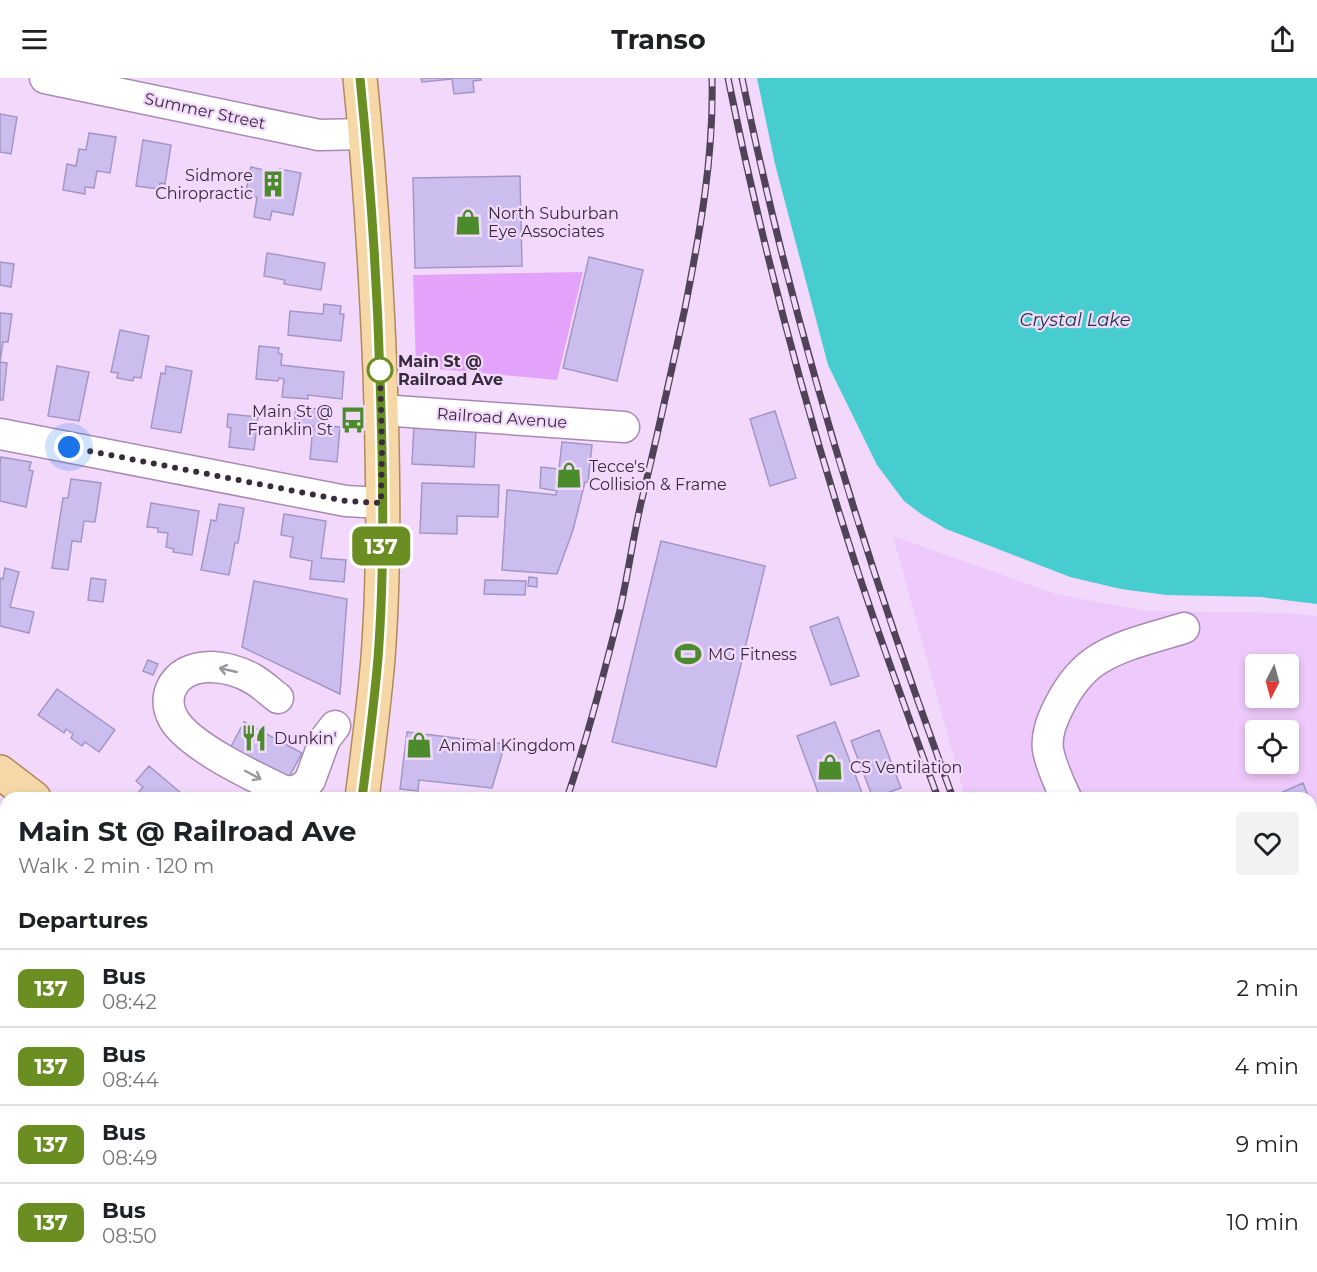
<!DOCTYPE html>
<html lang="en">
<head>
<meta charset="utf-8">
<style>
  body { margin:0; font-family:Montserrat,sans-serif; background:#f2f2f2; color:#202124; height:100vh; display:flex; flex-direction:column; font-size:22px; white-space:nowrap }
  * { box-sizing:border-box; margin:0 }
  p { font-size:20px; color:#757577 }
  .icon { flex:none; width:33px; height:33px; fill:none; stroke:currentColor; stroke-width:2; stroke-linecap:round; stroke-linejoin:round }
  .map { position:relative; flex:1; overflow:hidden }
  .drawer { position:absolute; left:0px; top:714px; width:1317px; height:480px; display:flex; flex-direction:column; background:#fff; border-radius:18px 18px 0 0; box-shadow:0 3px 9px #0003 }
  .drawer>* { flex:none }
  .badge { padding:0 12px; border-radius:9px; font-size:21px; line-height:39px }
  .needle { width:39px; rotate:186deg }
  .fabs { position:absolute; left:1245px; top:576px; display:grid; gap:12px }
  .fabs a { display:grid; place-items:center; width:54px; height:54px; border-radius:6px; background:#fff; box-shadow:0 3px 9px #0003; font-size:30px }
  .you { position:absolute; width:30px; height:30px; margin:-15px; border:4px solid #fff; border-radius:50%; background:#1a73e8; box-shadow:0 0 0 9px #1a73e833 }
  .map>.badge { position:absolute; translate:-50% -50%; box-shadow:0 0 0 3px #fff }
  h2 { padding:0 18px; font-size:22px; line-height:54px }
  .round { display:grid; place-items:center; flex:none; width:63px; height:63px; border-radius:6px; background:#f2f2f2 }
  .overview { display:flex; align-items:center; justify-content:space-between; height:102px; padding:0 18px }
  h1 { font-size:28px; font-weight:700; line-height:45px }
  ul { padding:0; list-style:none }
  li { display:flex; align-items:center; gap:18px; height:78px; padding:0 18px; border-top:2px solid #e0e0e0 }
  li div { flex:1 }
  li b { display:block; font-size:22px }
  li em { font-style:normal }
  li .badge { min-width:66px; font-weight:700; text-align:center }
  header { display:flex; justify-content:space-between; align-items:center; height:78px; padding:0 18px; background:#fff; font-size:27px; font-weight:700 }
  .map>svg:first-child { display:block }
  .built { fill:#eec9fb; fill-rule:evenodd }
  .green { fill:#e4a3fb }
  .water { fill:#47cccf }
  .building { fill:#cbbeef; stroke:#a396c5; stroke-width:1.5 }
  .lines { fill:none; stroke-linecap:round; stroke-linejoin:round }
  .minor-casing { stroke:#a88ab3; stroke-width:33 }
  .major-casing { stroke:#af8a5c; stroke-width:36 }
  .minor { stroke:#fff; stroke-width:30 }
  .major { stroke:#f6d7a8; stroke-width:33 }
  .rail-casing { stroke:#514357; stroke-width:7 }
  .rail { stroke:#f2d9fc; stroke-width:4.5; stroke-dasharray:14; stroke-linecap:butt }
  .oneway { stroke:#9b959e }
  .line-casing { stroke:#fff; stroke-width:14 }
  .line { stroke:#6b8e23; stroke-width:9 }
  .walk { stroke:#372b3c; stroke-width:6; stroke-dasharray:0 10.8 }
  .stop-dot { fill:#fff; stroke:#6b8e23; stroke-width:3 }
  .labels { text-anchor:middle; dominant-baseline:central; stroke-width:4.5; stroke-linejoin:round; paint-order:stroke }
  .street-label { font-size:16px; fill:#372b3c; stroke:#f2d9fc }
  .poi-label { font-size:16px; fill:#372b3c; stroke:#f2d9fc; text-anchor:start }
  .stop-label { font-size:16px; font-weight:bold; fill:#372b3c; stroke:#f2d9fc; text-anchor:start }
  .water-label { font-size:18px; font-style:italic; fill:#1c3839; stroke:#f2d9fc }
</style>
</head>
<body>
<header><svg class="icon" aria-label="menu" viewBox="0 0 24 24"><path d="M4 6h16M4 12h16M4 18h16"/></svg>Transo<svg class="icon" aria-label="share" viewBox="0 0 24 24"><path d="M12 15V3M7 8l5-5 5 5M5 13v7h14v-7"/></svg></header>
<div class="map">
<svg width="1317" height="1194" viewBox="0 0 1317 1194">
  <rect width="100%" height="100%" fill="#f2d9fc"/>
  <path class="built" d="M 893,458 L 1056,516 L 1146,533 L 1284,535 L 1317,538 L 1317,786 L 1311,789 L 1311,720 L 965,720 ZM 1256,586 L 1288,586 L 1288,620 L 1256,620 ZM 1256,652 L 1288,652 L 1288,686 L 1256,686 Z"/>
  <path class="green" d="M 583,194 L 557,302 L 416,289 L 413,197 Z"/>
  <path class="water" d="M 757,0 L 1317,0 L 1317,526 L 1261,519 L 1166,517 L 1121,511 L 1070,499 L 946,451 L 921,436 L 904,423 L 877,387 L 828,287 L 775,86 Z"/>
  <path class="building" d="M 421,0 L 481,0 L 481,2 L 473,3 L 474,14 L 454,16 L 452,1 L 422,4 Z
    M 0,36 L 17,39 L 11,76 L 0,74 Z
    M 89,55 L 116,59 L 110,95 L 97,93 L 94,110 L 85,109 L 85,116 L 63,112 L 67,86 L 76,88 L 79,71 L 86,72 Z
    M 143,62 L 171,67 L 165,106 L 160,105 L 159,111 L 136,108 Z
    M 251,89 L 279,95 L 280,91 L 301,95 L 293,137 L 272,133 L 270,142 L 254,139 L 257,119 L 245,117 Z
    M 520,98 L 522,188 L 415,190 L 413,100 Z
    M 267,175 L 325,185 L 321,212 L 284,206 L 285,202 L 264,198 Z
    M 589,179 L 643,192 L 617,303 L 563,290 Z
    M 0,184 L 14,186 L 11,209 L 0,207 Z
    M 324,226 L 341,228 L 340,236 L 344,236 L 341,263 L 288,257 L 290,233 L 323,236 Z
    M 0,235 L 12,236 L 8,264 L 3,264 L 0,284 L 7,285 L 3,322 L 0,322 Z
    M 120,252 L 149,258 L 141,300 L 134,299 L 133,303 L 117,300 L 118,295 L 111,294 Z
    M 259,268 L 279,270 L 278,275 L 282,276 L 281,287 L 344,294 L 342,321 L 308,317 L 308,321 L 282,319 L 284,301 L 279,300 L 278,303 L 256,301 Z
    M 57,288 L 89,294 L 79,343 L 48,338 Z
    M 166,288 L 192,293 L 181,355 L 151,350 L 161,295 L 165,296 Z
    M 296,329 L 329,332 L 328,348 L 340,349 L 337,384 L 310,381 L 313,348 L 294,347 Z
    M 775,333 L 796,400 L 770,408 L 750,341 Z
    M 228,336 L 258,339 L 254,372 L 229,369 L 231,350 L 227,349 Z
    M 414,346 L 465,349 L 465,353 L 476,353 L 474,389 L 412,386 Z
    M 562,364 L 592,367 L 588,404 L 585,404 L 573,452 L 557,496 L 502,492 L 507,412 L 556,417 L 557,413 L 540,410 L 541,389 L 559,391 Z
    M 1,379 L 31,384 L 29,392 L 33,393 L 26,429 L 0,423 L 0,386 Z
    M 71,401 L 101,405 L 95,444 L 84,443 L 81,464 L 72,463 L 68,492 L 52,490 L 63,420 L 68,420 Z
    M 422,405 L 499,407 L 498,439 L 457,438 L 457,456 L 420,455 Z
    M 151,425 L 199,433 L 192,477 L 173,474 L 174,471 L 166,469 L 168,455 L 158,454 L 158,450 L 147,449 Z
    M 219,426 L 244,430 L 238,465 L 235,465 L 229,497 L 201,492 L 211,442 L 216,443 Z
    M 284,436 L 326,443 L 321,480 L 346,482 L 344,504 L 310,501 L 312,483 L 290,479 L 293,459 L 281,457 Z
    M 661,463 L 765,488 L 716,689 L 612,664 Z
    M 5,490 L 19,494 L 10,529 L 34,534 L 29,555 L 0,548 L 0,500 L 3,501 Z
    M 529,499 L 537,500 L 537,509 L 528,508 Z
    M 91,500 L 106,502 L 103,524 L 88,522 Z
    M 485,502 L 526,503 L 525,517 L 484,516 Z
    M 254,503 L 347,521 L 340,616 L 242,569 Z
    M 838,539 L 859,598 L 831,607 L 810,549 Z
    M 148,582 L 158,586 L 153,597 L 143,593 Z
    M 57,611 L 115,652 L 99,674 L 85,664 L 82,668 L 71,660 L 73,656 L 66,651 L 64,655 L 38,637 Z
    M 244,644 L 302,675 L 288,701 L 227,676 Z
    M 835,644 L 864,720 L 820,720 L 797,658 Z
    M 879,652 L 901,710 L 873,720 L 851,663 Z
    M 407,654 L 505,666 L 492,710 L 419,702 L 418,713 L 400,711 Z
    M 149,688 L 187,720 L 133,720 L 143,709 L 136,703 Z
    M 1303,705 L 1309,720 L 1269,720 Z
    M 1311,725 L 1317,739 L 1317,742 L 1311,745 Z
    M 0,747 L 6,751 L 6,770 L 1,777 L 6,781 L 6,783 L 0,791 Z
    M 1317,888 L 1317,961 L 1312,963 L 1311,891 Z
    M 0,1099 L 6,1100 L 6,1118 L 0,1118 Z
    M 483,1188 L 554,1188 L 549,1194 L 479,1194 Z
    M 696,1188 L 775,1188 L 783,1193 L 705,1194 Z
    M 900,1188 L 915,1188 L 903,1194 Z
    M 1055,1188 L 1091,1188 L 1080,1194 L 1059,1194 Z
    M 1106,1188 L 1107,1188 L 1110,1194 L 1094,1194 Z"/>
  <g class="lines">
    <g class="minor-casing">
      <path id="minor" d="M 45,0 L 319,57 L 366,56
        M 381,332 L 624,349
        M 0,356 L 346,423 L 381,425
        M 278,620 C 270,614 262,606 253,601 C 229,587 185,580 171,611 C 166,623 169,635 176,645 C 195,671 255,699 284,713 C 296,714 303,711 310,702 L 325,661 L 335,648
        M 1066,720 C 1059,705 1051,688 1048,672 C 1046,656 1052,642 1059,628 C 1068,610 1080,593 1097,582 C 1122,566 1156,559 1184,550
        M 1311,820 L 1317,818
        M 792,1188 L 793,1194
        M 1266,1188 L 1269,1194
        M 444,1194 L 446,1188
        M 567,1194 L 570,1188
        M 621,1194 L 624,1188"/>
    </g>
    <g class="major-casing">
      <path id="major" d="M 360,0 C 370,98 376,196 380,294 C 383,389 385,485 378,580 C 374,627 368,674 362,720
        M 0,694 L 34,720
        M 644,1188 L 653,1194
        M 272,1194 L 272,1188"/>
    </g>
    <use href="#minor" class="minor"/>
    <use href="#major" class="major"/>
    <g class="rail-casing">
      <path id="rail" d="M 728,0 C 762,168 806,334 859,497 C 884,572 911,646 938,720
        M 742,0 C 792,246 866,485 953,720
        M 567,720 C 588,658 604,595 620,532 C 628,496 633,460 641,425 C 657,360 671,295 685,230 C 700,154 714,78 712,0
        M 1146,1188 L 1149,1194
        M 1162,1188 L 1165,1194
        M 399,1194 L 401,1188"/>
    </g>
    <use href="#rail" class="rail"/>
  </g>
  <defs><path id="oneway-shaft" d="M-6 0H5M1.5-3L5.5 0L1.5 3" fill="none" stroke-width="1.6" stroke-linecap="round" stroke-linejoin="round" transform="scale(1.5)"/></defs>
  <g class="oneway">
    <use href="#oneway-shaft" transform="translate(228 592) rotate(-167)"/>
    <use href="#oneway-shaft" transform="translate(253 697) rotate(28)"/>
  </g>
  <g class="lines">
    <g class="line-casing">
      <path id="line" d="M 360,0 C 370,99 377,199 380,299 C 383,392 385,487 378,580 C 374,627 368,674 362,720"/>
    </g>
    <use href="#line" class="line"/>
    <path class="walk" d="M 69,369 L 346,423 L 381,425 L 382,369 L 380,292"/>
  </g>
  <defs>
    <g id="building-bare" transform="scale(2.07)"><path d="M-4-6H4V6H1V3H-1V6H-4ZM-2.5-4.3h1.7v1.8h-1.7ZM.8-4.3h1.7v1.8H.8ZM-2.5-1h1.7V.8h-1.7ZM.8-1h1.7V.8H.8Z" fill="#4c8b2c" stroke="#f2d9fc" stroke-width="2.5" paint-order="stroke"/></g>
    <g id="shop-bare" transform="scale(2.07)"><path d="M-5-2.5h2.3a2.7 3.5 0 0 1 5.4 0H5L5.5 6h-11ZM-1.5-2.5h3a1.5 2.3 0 0 0-3 0Z" fill="#4c8b2c" stroke="#f2d9fc" stroke-width="2.5" paint-order="stroke"/></g>
    <g id="bus-bare" transform="scale(2.07)"><path d="M-5-6H5V4H4V6H2V4H-2V6H-4V4H-5ZM-3.5-4V0h7V-4ZM-3.5 1.2v1.5H-2V1.2ZM2 1.2v1.5H3.5V1.2Z" fill="#4c8b2c" stroke="#f2d9fc" stroke-width="2.5" paint-order="stroke"/></g>
    <g id="stadium-bare" transform="scale(2.07)"><path d="M0-5a6.5 5 0 1 0 0 10a6.5 5 0 1 0 0-10ZM-3.5-1.8h7v3.6h-7Z" fill="#4c8b2c" stroke="#f2d9fc" stroke-width="2.5" paint-order="stroke"/></g>
    <g id="restaurant-bare" transform="scale(2.07)"><path d="M-5-6h1v4h1v-4h1v4h1v-4h1v5L-1.5 .5V6h-2V.5L-5-1ZM5-6V6H3V1.5H1.5Q1.5-4 5-6Z" fill="#4c8b2c" stroke="#f2d9fc" stroke-width="2.5" paint-order="stroke"/></g>
  </defs>
  <g fill-rule="evenodd">
    <use href="#building-bare" x="273" y="106"/>
    <use href="#shop-bare" x="468" y="144"/>
    <use href="#bus-bare" x="353" y="342"/>
    <use href="#shop-bare" x="569" y="397"/>
    <use href="#stadium-bare" x="688" y="576"/>
    <use href="#restaurant-bare" x="254" y="660"/>
    <use href="#shop-bare" x="419" y="667"/>
    <use href="#shop-bare" x="830" y="689"/>
  </g>
  <circle class="stop-dot" cx="380" cy="292" r="12"/>
  <g class="labels">
    <g class="street-label">
      <text transform="translate(205 33) rotate(12)">Summer Street</text>
      <text transform="translate(502 340) rotate(4)">Railroad Avenue</text>
    </g>
    <g class="poi-label">
      <text x="253" y="97" text-anchor="end">Sidmore<tspan x="253" dy="18">Chiropractic</tspan></text>
      <text x="488" y="135">North Suburban<tspan x="488" dy="18">Eye Associates</tspan></text>
      <text x="333" y="333" text-anchor="end">Main St @<tspan x="333" dy="18">Franklin St</tspan></text>
      <text x="589" y="388">Tecce's<tspan x="589" dy="18">Collision &amp; Frame</tspan></text>
      <text x="708" y="576">MG Fitness</text>
      <text x="274" y="660">Dunkin'</text>
      <text x="439" y="667">Animal Kingdom</text>
      <text x="850" y="689">CS Ventilation</text>
    </g>
    <g class="stop-label">
      <text x="398" y="283">Main St @<tspan x="398" dy="18">Railroad Ave</tspan></text>
    </g>
    <g class="water-label">
      <text x="1075" y="242">Crystal Lake</text>
    </g>
  </g>
</svg>
<div class="fabs">
<a><svg class="needle" viewBox="-14 -14 28 28"><path d="M0-13l5 13h-10z" fill="#e53935"/><path d="M0 13l5-13h-10z" fill="#757577"/></svg></a>
<a><svg class="icon" aria-label="locate" viewBox="0 0 24 24"><circle cx="12" cy="12" r="6"/><path d="M12 2v4M12 18v4M2 12h4M18 12h4"/></svg></a>
</div>
<div class="you" style="left:69px;top:369px"></div>
<b class="badge" style="left:381px;top:468px;background:#6b8e23;color:#fff">137</b>
<section class="drawer">
<div class="overview"><div><h1>Main St @ Railroad Ave</h1><p>Walk · 2 min · 120 m</p></div><a class="round"><svg class="icon" aria-label="heart" viewBox="0 0 24 24"><path d="M12 20l-8-8c-3-5 5-10 8-4 3-6 11-1 8 4z"/></svg></a></div>
<h2>Departures</h2>
<ul>
<li><span class="badge" style="background:#6b8e23;color:#fff">137</span><div><b>Bus</b><p>08:42</p></div><em>2 min</em></li>
<li><span class="badge" style="background:#6b8e23;color:#fff">137</span><div><b>Bus</b><p>08:44</p></div><em>4 min</em></li>
<li><span class="badge" style="background:#6b8e23;color:#fff">137</span><div><b>Bus</b><p>08:49</p></div><em>9 min</em></li>
<li><span class="badge" style="background:#6b8e23;color:#fff">137</span><div><b>Bus</b><p>08:50</p></div><em>10 min</em></li>
</ul>
</section>
</div>
</body>
</html>
